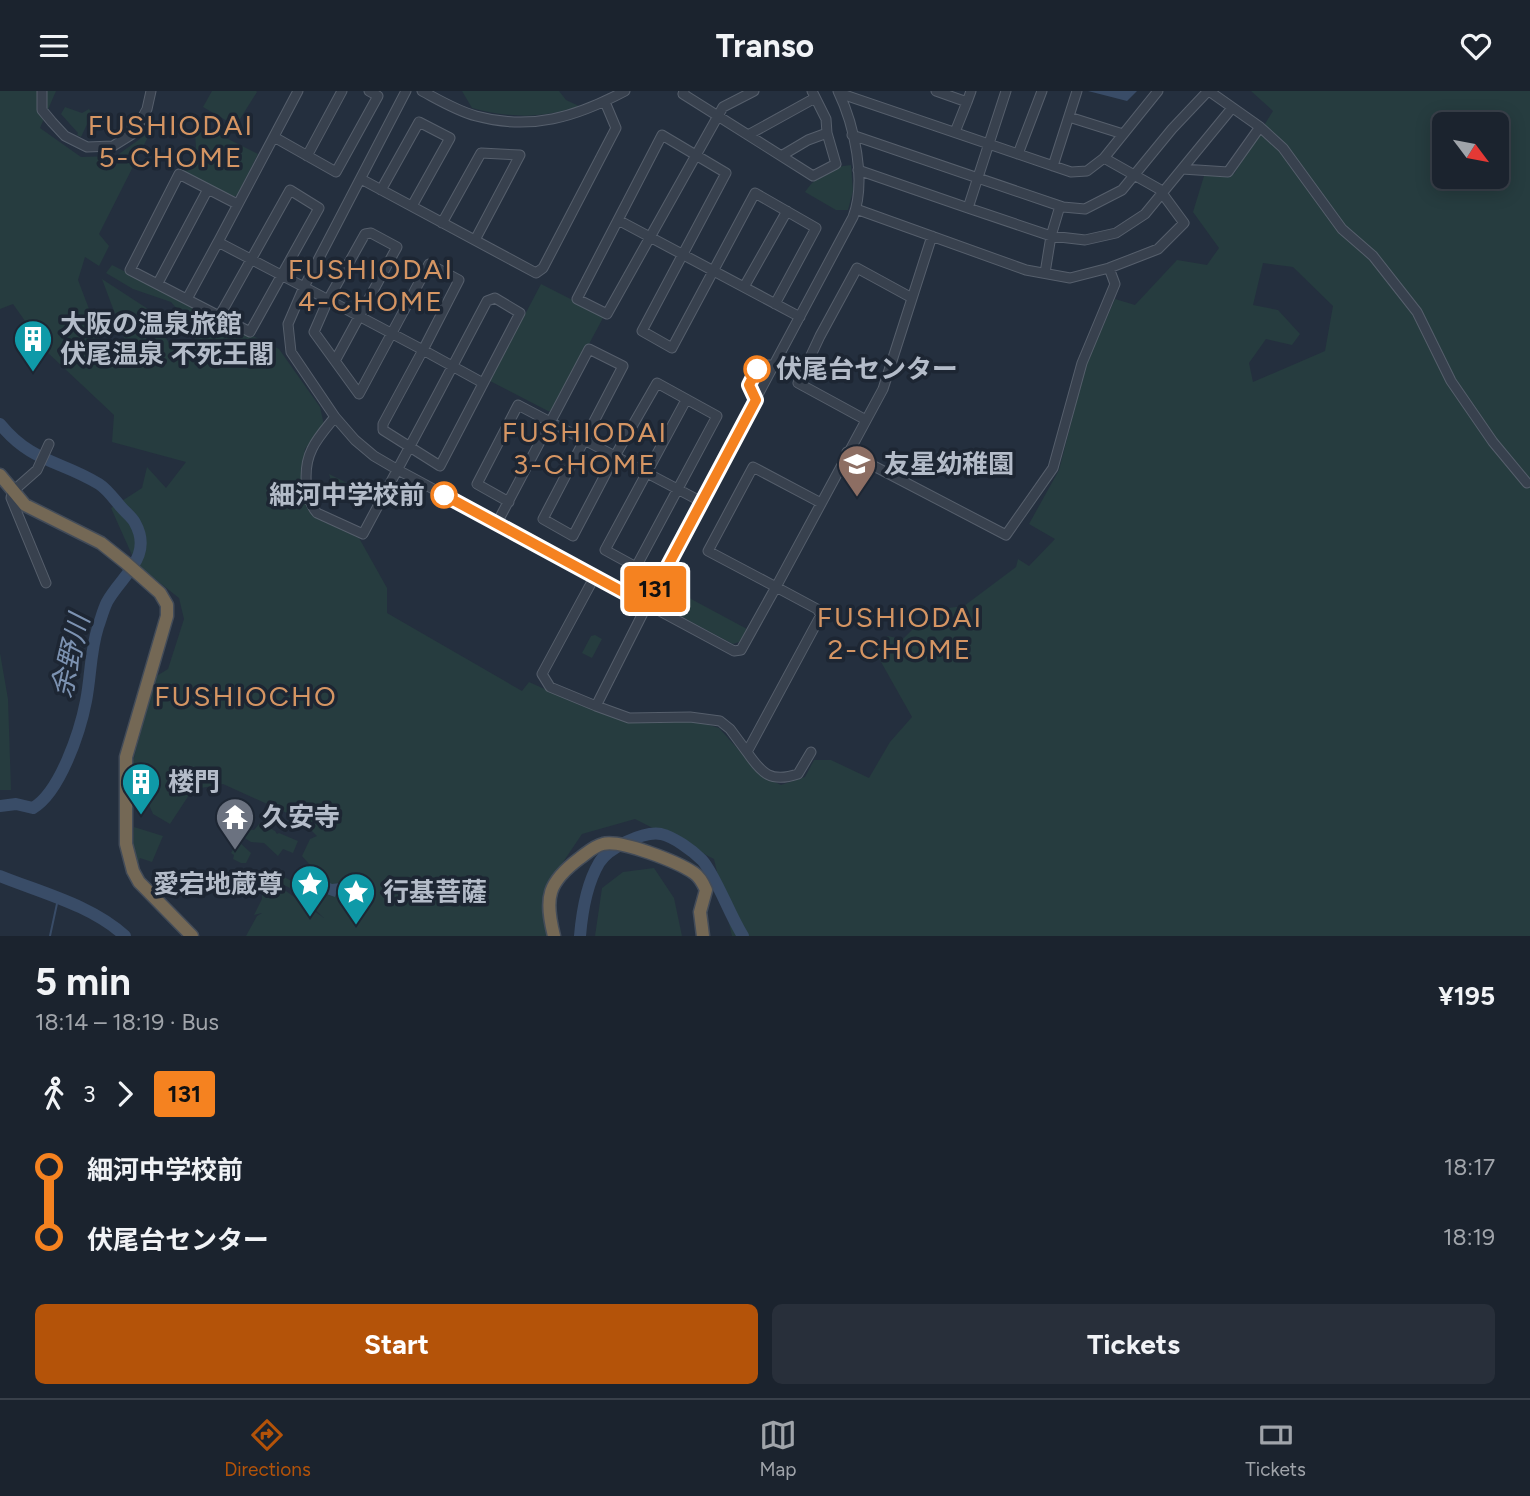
<!DOCTYPE html>
<html lang="en">
<head>
<meta charset="utf-8">
<style>
  body { margin:0; font-family:Figtree,"Noto Sans JP",sans-serif; background:#282f3a; color:#f1f3f6; height:100vh; display:flex; flex-direction:column; font-size:26px; white-space:nowrap }
  * { box-sizing:border-box; margin:0 }
  p { font-size:23px; color:#a0a4aa }
  .icon { flex:none; width:38px; height:38px; fill:none; stroke:currentColor; stroke-width:2; stroke-linecap:round; stroke-linejoin:round }
  .map { position:relative; height:845px; overflow:hidden }
  .drawer { display:flex; flex-direction:column; background:#1b232e; flex:1 }
  .drawer>* { flex:none }
  .badge { padding:0 14px; border-radius:5px; font-size:24px; line-height:46px }
  .needle { width:46px; rotate:122deg }
  .tools { position:absolute; left:1432px; top:21px; display:grid; gap:14px }
  .tools a { display:grid; place-items:center; width:77px; height:77px; border-radius:10px; background:#1b232e; box-shadow:0 4px 18px #0003,0 0 0 2px #39404a; font-size:35px }
  .map>.badge { position:absolute; translate:-50% -50%; box-shadow:0 0 0 4px #fff }
  .legs { display:flex; align-items:center; gap:10px; height:77px; padding:0 35px; font-size:23px }
  .legs p { margin-inline-start:auto }
  .overview { display:flex; align-items:center; justify-content:space-between; height:119px; padding:0 35px }
  h1 { font-size:38px; font-weight:700; line-height:52px }
  .primary-button { display:flex; gap:14px; margin-top:auto; padding:14px 35px }
  .primary-button a { flex:1; height:80px; border-radius:10px; background:#b45309; color:#fff; font-size:28px; font-weight:700; line-height:80px; text-align:center }
  .primary-button a+a { background:#282f3a; color:#f1f3f6 }
  ul { padding:0 35px; list-style:none }
  li { display:flex; align-items:center; gap:24px; height:70px; font-size:26px }
  li i { display:grid; place-items:center; width:10px; height:100%; margin:0 9px; background:currentColor }
  li i::after { content:''; width:18px; height:18px; margin:-9px; border:5px solid; border-radius:50%; background:#1b232e }
  li p { margin-inline-start:auto }
  li:first-child i { background:linear-gradient(#0000 50%,currentColor 0) }
  li:last-child i { background:linear-gradient(currentColor 50%,#0000 0) }
  header { display:flex; justify-content:space-between; align-items:center; height:91px; padding:0 35px; background:#1b232e; font-size:32px; font-weight:700 }
  .tabs { display:flex; justify-content:space-around; align-items:center; height:98px; border-top:2px solid #39404a; background:#1b232e; font-size:19px; color:#a0a4aa }
  .tabs a { display:grid; justify-items:center; gap:4px }
  .tabs .selected { color:#b45309 }
  .map>svg:first-child { display:block }
  .green { fill:#263c3f; fill-rule:evenodd }
  .water { fill:#394c67 }
  .lines { fill:none; stroke-linecap:round; stroke-linejoin:round }
  .stream { stroke:#394c67; stroke-width:2 }
  .river { stroke:#394c67; stroke-width:12 }
  .minor-casing { stroke:#565f6c; stroke-width:11 }
  .highway-casing { stroke:#434c59; stroke-width:15 }
  .minor { stroke:#38414e; stroke-width:9 }
  .highway { stroke:#746855; stroke-width:12 }
  .line-1-casing { stroke:#fff; stroke-width:16 }
  .line-1 { stroke:#f58220; stroke-width:10 }
  .stop-1-dot { fill:#fff; stroke:#f58220; stroke-width:3.5 }
  .labels { text-anchor:middle; dominant-baseline:central; stroke-width:7; stroke-linejoin:round; paint-order:stroke }
  .poi-label { font-size:26px; font-weight:bold; fill:#b4bcc9; stroke:#1d2633; text-anchor:start }
  .stop-label { font-size:26px; font-weight:bold; fill:#b4bcc9; stroke:#1d2633; text-anchor:start }
  .neighbourhood-label { font-size:28px; letter-spacing:2px; fill:#d59563; stroke:#1d2633 }
  .water-label { font-size:28px; font-style:italic; fill:#7c92b1; stroke:#1d2633 }
</style>
</head>
<body>
<header><svg class="icon" aria-label="menu" viewBox="0 0 24 24"><path d="M4 6h16M4 12h16M4 18h16"/></svg>Transo<svg class="icon" aria-label="heart" viewBox="0 0 24 24"><path d="M12 20l-8-8c-3-5 5-10 8-4 3-6 11-1 8 4z"/></svg></header>
<div class="map">
<svg width="1530" height="845" viewBox="0 0 1530 845">
  <rect width="100%" height="100%" fill="#242f3e"/>
  <path class="green" d="M 0,0 L 56,0 L 40,37 L 81,66 L 116,65 L 151,40 L 99,143 L 109,155 L 99,175 L 85,166 L 78,189 L 102,252 L 127,255 L 102,188 L 148,218 L 177,265 L 196,258 L 193,236 L 171,211 L 133,198 L 106,182 L 112,174 L 279,258 L 320,316 L 324,334 L 305,358 L 301,387 L 305,406 L 316,427 L 359,447 L 387,497 L 387,522 L 522,600 L 529,591 L 580,614 L 631,632 L 692,629 L 719,637 L 762,685 L 781,694 L 805,686 L 814,669 L 831,669 L 869,687 L 890,651 L 912,626 L 876,562 L 887,545 L 903,548 L 932,519 L 964,515 L 1016,476 L 1018,468 L 1029,475 L 1055,448 L 1029,433 L 1059,379 L 1086,274 L 1115,208 L 1135,214 L 1177,169 L 1207,174 L 1219,157 L 1193,121 L 1204,85 L 1234,83 L 1273,20 L 1251,0 L 1530,0 L 1530,845 L 732,845 L 714,768 L 635,728 L 582,743 L 547,795 L 549,845 L 246,845 L 257,825 L 262,822 L 254,824 L 262,808 L 262,804 L 263,802 L 269,805 L 272,796 L 276,793 L 324,827 L 295,800 L 310,774 L 302,765 L 310,748 L 317,745 L 300,728 L 223,693 L 201,697 L 189,704 L 170,733 L 153,723 L 132,674 L 155,586 L 168,578 L 184,528 L 179,507 L 136,473 L 111,417 L 142,397 L 147,376 L 166,397 L 186,371 L 112,351 L 114,324 L 47,261 L 13,213 L 0,218 ZM 1444,33 L 1496,33 L 1496,86 L 1444,86 ZM 1263,172 L 1293,176 L 1333,215 L 1325,260 L 1253,291 L 1249,272 L 1266,248 L 1292,254 L 1300,243 L 1278,219 L 1253,214 Z
    M 212,0 L 256,0 L 257,1 L 240,28 L 229,31 L 203,16 Z
    M 462,0 L 559,0 L 566,9 L 579,15 C 542,28 509,27 472,17 Z
    M 65,16 L 82,22 L 89,18 L 92,23 L 81,46 L 77,44 L 78,42 L 61,23 Z
    M 194,31 L 258,63 L 237,104 L 232,107 L 182,81 L 196,56 Z
    M 851,74 L 853,100 L 848,119 L 836,119 L 805,101 C 817,84 830,76 851,74 Z
    M 541,193 L 604,225 L 553,320 L 548,320 L 490,290 Z
    M 329,383 L 349,393 L 340,411 L 337,410 Z
    M 665,494 L 747,538 L 739,551 L 733,553 L 659,514 L 657,508 Z
    M 595,544 L 602,548 L 592,567 L 582,562 L 591,545 Z
    M 0,562 L 8,608 L 11,699 L 0,699 Z
    M 260,732 L 275,740 L 277,743 L 279,742 L 298,750 L 293,762 L 283,758 L 278,765 L 264,752 L 251,751 L 243,746 L 246,738 L 254,739 Z
    M 134,736 L 163,745 L 152,771 L 140,767 L 137,775 L 133,758 Z
    M 238,750 L 251,762 L 246,772 L 241,772 L 233,768 L 234,764 L 231,762 Z
    M 654,777 L 674,807 L 682,845 L 595,845 L 602,797 L 623,781 Z
    M 273,780 L 297,793 L 294,799 L 270,787 Z"/>
  <path class="water" d="M 1088,0 L 1137,0 L 1127,10 Z
    M 324,780 L 328,791 L 332,793 L 340,792 L 335,806 L 318,800 L 312,794 L 312,784 L 320,786 Z"/>
  <g class="lines">
    <path class="stream" d="M 50,845 L 58,808"/>
    <path class="river" d="M 0,333 C 32,372 60,369 99,393 C 107,398 114,408 121,416 C 125,421 132,426 135,432 C 154,466 121,485 107,511 C 103,519 101,528 98,536 C 90,561 91,585 86,610 C 80,641 60,701 33,717 L 16,713 L 0,715
      M 0,785 C 42,802 91,814 125,845
      M 580,845 C 582,821 586,794 599,772 C 608,757 643,740 661,743 C 674,746 692,759 702,769 C 715,783 730,825 743,845"/>
    <g class="minor-casing">
      <path id="minor" d="M 42,0 L 42,19 L 52,31 L 65,45 L 87,56 L 113,55 L 134,42 L 147,18 L 151,0
        M 298,0 L 218,151 L 304,196 C 343,217 383,238 423,259 L 459,189 L 429,173 L 359,303 L 314,241 L 328,209 L 365,143 L 371,142 L 397,156 L 335,270
        M 406,0 L 304,196 L 288,233 L 291,261 L 335,326 L 355,349 L 374,365 L 398,379 L 734,560 L 741,559 L 776,496 L 817,518 L 821,524 L 747,661 L 730,638 L 720,630 L 690,626 L 629,627 L 596,615 L 643,522 L 647,514 C 667,476 689,438 707,399 L 853,126 C 867,90 854,33 838,0
        M 422,0 C 439,9 457,20 476,25 C 531,40 576,26 625,0
        M 684,0 L 683,3 L 813,85 L 836,73 L 827,42 L 826,28 L 812,0
        M 754,0 L 723,16 L 607,223 L 577,208 L 662,44 L 726,82 L 642,240 L 672,257 L 755,102 L 816,137 L 775,213
        M 936,0 L 967,11 L 971,0
        M 1209,0 L 1260,36 L 1283,57 L 1342,138 L 1373,165 L 1417,221 L 1451,290 L 1493,351 L 1527,392
        M 839,2 L 1071,81 L 1087,80 L 1104,67 L 1158,0
        M 1069,26 L 1123,43
        M 955,41 L 967,11
        M 748,44 L 815,7
        M 852,44 L 1063,116 L 1085,118 L 1122,99 L 1172,38 L 1208,0
        M 274,46 L 336,81 L 378,5 L 369,0
        M 1018,63 L 1042,0
        M 307,65 L 342,0
        M 781,65 L 808,49 L 827,42
        M 1053,75 L 1077,0
        M 1182,78 L 1228,81 L 1260,36
        M 858,79 L 968,117 L 1006,0
        M 361,88 L 536,182 L 543,177 L 616,37 L 605,11
        M 381,99 L 419,31 L 450,47 L 412,115
        M 968,117 L 1051,145 L 1085,149 L 1116,142 L 1145,123 L 1232,17
        M 856,118 L 1026,179 L 1070,187 L 1109,177 L 1158,158 L 1184,132 L 1159,98 L 1104,67
        M 618,129 L 800,226
        M 442,132 L 481,62 L 520,64 L 475,149
        M 1045,182 L 1051,145 L 1060,115
        M 158,192 L 208,98
        M 744,196 L 787,120
        M 187,208 L 218,151
        M 220,224 L 290,99 L 319,117 L 250,241 L 130,179 L 179,83 L 237,113
        M 756,309 L 749,294 L 759,274 L 775,274
        M 335,326 C 327,336 317,347 312,358 C 303,376 304,407 317,422 L 363,443 C 405,365 446,288 487,210 L 495,207 L 520,222 L 440,375 L 383,339 L 383,333 L 423,259 L 483,292
        M 866,329 L 798,292 L 820,245 L 857,177 L 912,207
        M 847,361 L 1006,444 L 1053,377 L 1082,272 L 1115,193 L 1109,177
        M 509,411 L 477,393 L 518,314 L 702,411
        M 821,412 L 753,376 L 708,460 L 776,496 L 883,298 L 932,145
        M 497,432 L 589,258 L 623,275 L 543,428 L 573,445 L 615,365 L 657,292 L 717,325 L 636,476 L 605,459 L 686,309
        M 595,485 L 542,583 L 550,596 L 596,615
        M 46,492 L 11,407 L 12,401 L 37,379 L 49,353
        M 747,661 C 762,683 771,692 798,683 L 811,661"/>
    </g>
    <g class="highway-casing">
      <path id="highway" d="M 0,384 L 25,414 L 101,452 L 126,472 L 160,502 L 167,514 L 167,525 L 126,666 L 126,753 L 133,780 L 139,791 L 192,845
        M 554,845 C 544,806 548,791 580,767 C 587,762 594,755 603,753 C 620,748 678,771 694,782 C 700,786 703,792 706,799 L 700,821 L 703,845"/>
    </g>
    <use href="#minor" class="minor"/>
    <use href="#highway" class="highway"/>
  </g>
  <g class="lines">
    <g class="line-1-casing">
      <path id="line-1" d="M 444,404 L 647,514 L 756,309 L 749,294 L 757,278"/>
    </g>
    <use href="#line-1" class="line-1"/>
  </g>
  <defs>
    <g id="building-pin" transform="scale(2.0125)"><path d="M0 17L-7.5 6A9.5 9.5 0 1 1 7.5 6Z" fill="#0f9aa8" stroke="#1d2633"/><path d="M-4-6H4V6H1V3H-1V6H-4ZM-2.5-4.3h1.7v1.8h-1.7ZM.8-4.3h1.7v1.8H.8ZM-2.5-1h1.7V.8h-1.7ZM.8-1h1.7V.8H.8Z" fill="#fff"/></g>
    <g id="school-pin" transform="scale(2.0125)"><path d="M0 17L-7.5 6A9.5 9.5 0 1 1 7.5 6Z" fill="#8d6e63" stroke="#1d2633"/><path d="M0-5L7-2L0 1L-7-2ZM-4 1L0 2.5L4 1V4Q0 6-4 4Z" fill="#fff"/></g>
    <g id="temple-pin" transform="scale(2.0125)"><path d="M0 17L-7.5 6A9.5 9.5 0 1 1 7.5 6Z" fill="#6b7280" stroke="#1d2633"/><path d="M0-6L5-2H3V0L6.5 2.5H4V6H1.5V3h-3V6H-4V2.5H-6.5L-3 0V-2H-5Z" fill="#fff"/></g>
    <g id="sight-pin" transform="scale(2.0125)"><path d="M0 17L-7.5 6A9.5 9.5 0 1 1 7.5 6Z" fill="#0f9aa8" stroke="#1d2633"/><path d="M0-6L1.8-2.2L6-1.7L2.9 1.2L3.7 5.4L0 3.3L-3.7 5.4L-2.9 1.2L-6-1.7L-1.8-2.2Z" fill="#fff"/></g>
  </defs>
  <g fill-rule="evenodd">
    <use href="#building-pin" x="33" y="248"/>
    <use href="#school-pin" x="857" y="373"/>
    <use href="#building-pin" x="141" y="691"/>
    <use href="#temple-pin" x="235" y="726"/>
    <use href="#sight-pin" x="310" y="793"/>
    <use href="#sight-pin" x="356" y="801"/>
  </g>
  <g class="stop-1-dot">
    <circle cx="757" cy="278" r="12"/>
    <circle cx="444" cy="404" r="12"/>
  </g>
  <g class="labels">
    <g class="poi-label">
      <text x="60" y="233">大阪の温泉旅館<tspan x="60" dy="30">伏尾温泉 不死王閣</tspan></text>
      <text x="884" y="373">友星幼稚園</text>
      <text x="168" y="691">楼門</text>
      <text x="262" y="726">久安寺</text>
      <text x="283" y="793" text-anchor="end">愛宕地蔵尊</text>
      <text x="383" y="801">行基菩薩</text>
    </g>
    <g class="stop-label">
      <text x="776" y="278">伏尾台センター</text>
      <text x="425" y="404" text-anchor="end">細河中学校前</text>
    </g>
    <g class="neighbourhood-label">
      <text x="171" y="34">FUSHIODAI<tspan x="171" dy="32">5-CHOME</tspan></text>
      <text x="371" y="178">FUSHIODAI<tspan x="371" dy="32">4-CHOME</tspan></text>
      <text x="585" y="341">FUSHIODAI<tspan x="585" dy="32">3-CHOME</tspan></text>
      <text x="900" y="526">FUSHIODAI<tspan x="900" dy="32">2-CHOME</tspan></text>
      <text x="246" y="605">FUSHIOCHO</text>
    </g>
    <g class="water-label">
      <text transform="translate(70 565) rotate(-77)">余野川</text>
    </g>
  </g>
</svg>
<div class="tools">
<a><svg class="needle" viewBox="-14 -14 28 28"><path d="M0-13l5 13h-10z" fill="#e53935"/><path d="M0 13l5-13h-10z" fill="#a0a4aa"/></svg></a>
</div>
<b class="badge" style="left:655px;top:498px;background:#f58220;color:#111">131</b>
</div>
<section class="drawer">
<div class="overview"><div><h1>5 min</h1><p>18:14 – 18:19 · Bus</p></div><b>¥195</b></div>
<div class="legs"><svg class="icon" aria-label="walk" viewBox="0 0 24 24"><circle cx="13" cy="4" r="2"/><path d="M13 8l-2 6 4 7M11 14l-3 7M7 12l3-4h3l4 4"/></svg>3<svg class="icon" aria-label="forward" viewBox="0 0 24 24"><path d="M9 5l7 7-7 7"/></svg><b class="badge" style="background:#f58220;color:#111">131</b></div>
<ul>
<li><i style="color:#f58220"></i><b>細河中学校前</b><p>18:17</p></li>
<li><i style="color:#f58220"></i><b>伏尾台センター</b><p>18:19</p></li>
</ul>
<div class="primary-button"><a>Start</a><a>Tickets</a></div>
</section>
<nav class="tabs">
<a class="selected"><svg class="icon" aria-label="directions" viewBox="0 0 24 24"><path d="M12 3l9 9-9 9-9-9zM9 14v-3h6M13 9l2 2-2 2"/></svg>Directions</a>
<a><svg class="icon" aria-label="map" viewBox="0 0 24 24"><path d="M3 6l6-2 6 2 6-2v14l-6 2-6-2-6 2zM9 4v14M15 6v14"/></svg>Map</a>
<a><svg class="icon" aria-label="tickets" viewBox="0 0 24 24"><path d="M3 7h18v10H3zM15 7v10"/></svg>Tickets</a>
</nav>
</body>
</html>
